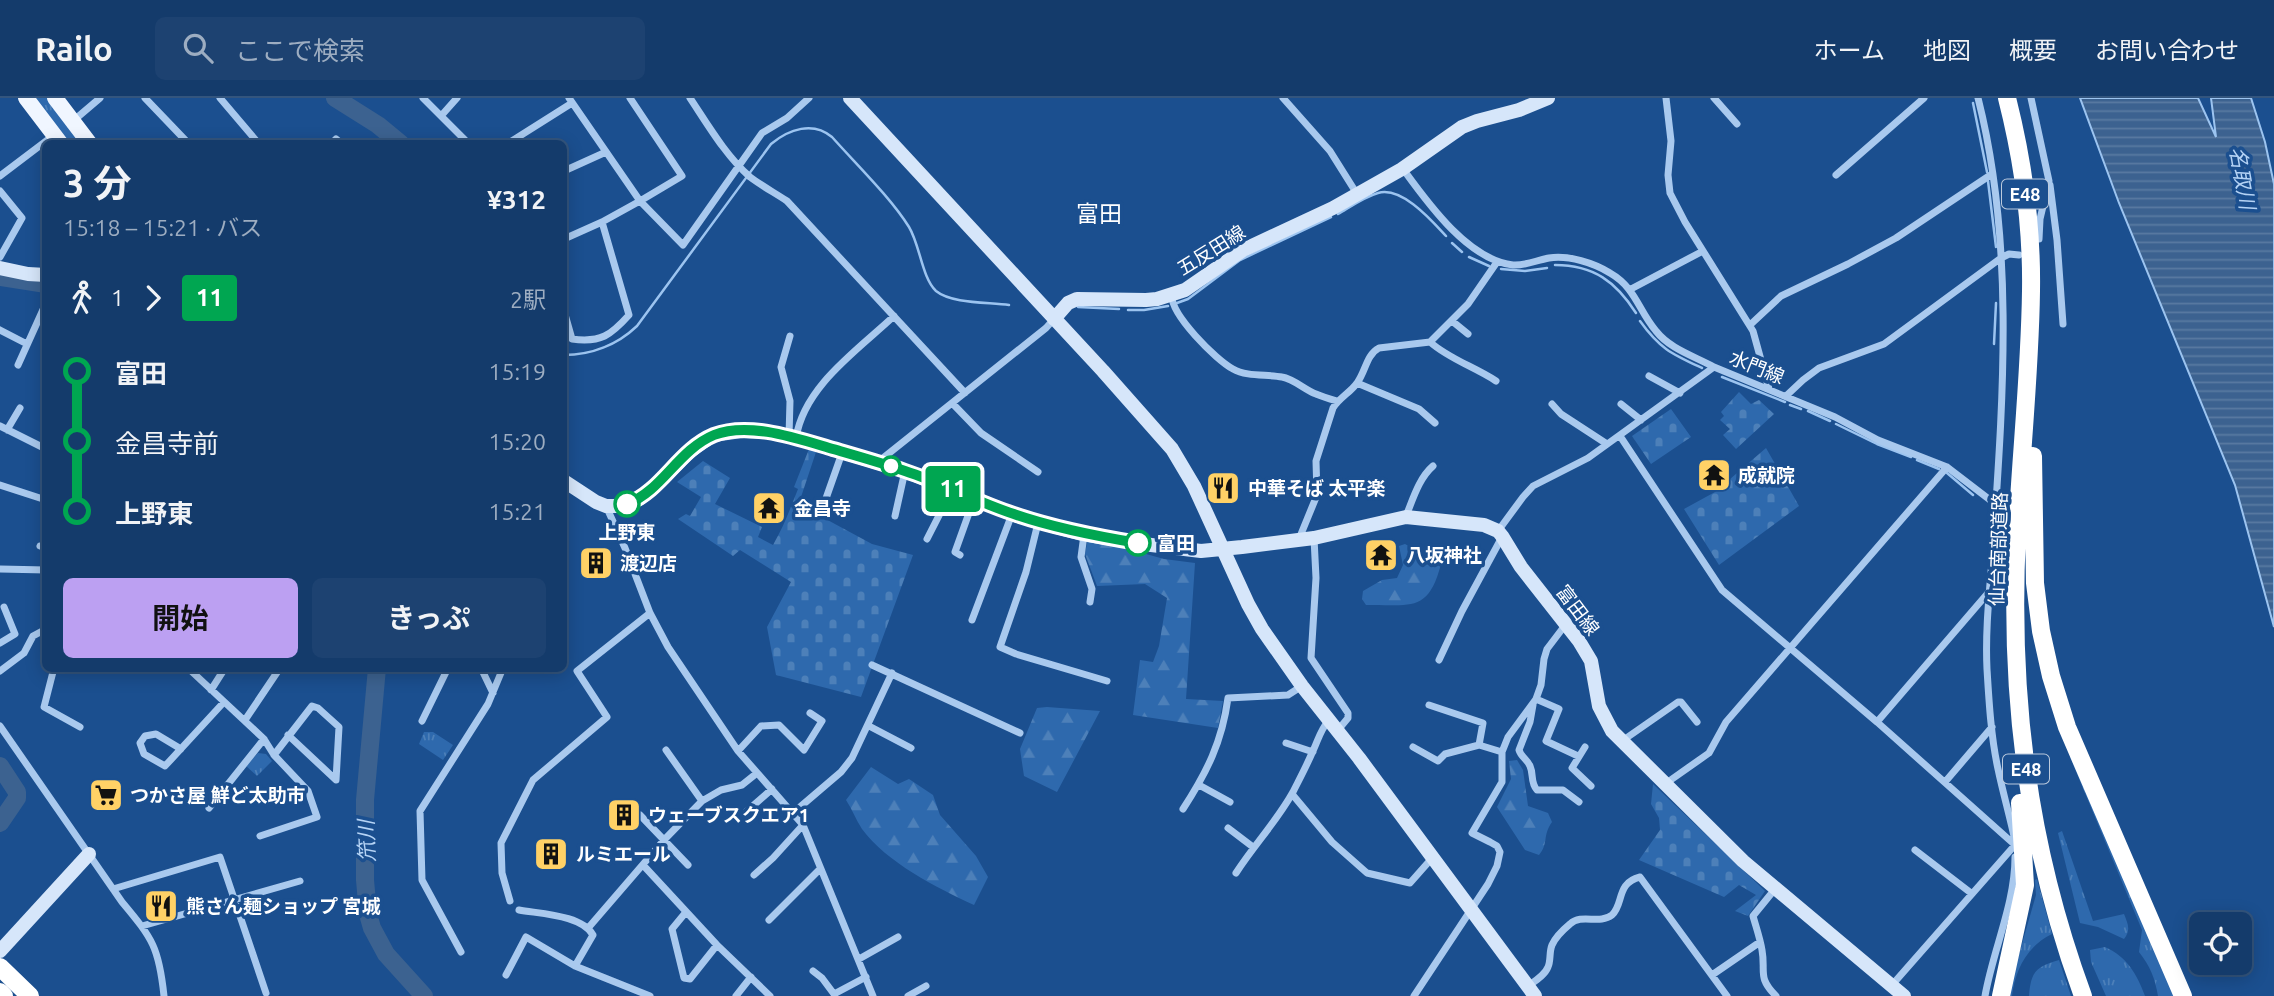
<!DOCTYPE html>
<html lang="ja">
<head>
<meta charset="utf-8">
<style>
  body { margin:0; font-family:Ubuntu,"Noto Sans JP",sans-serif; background:#1d4271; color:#f1f3f6; height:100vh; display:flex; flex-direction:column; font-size:26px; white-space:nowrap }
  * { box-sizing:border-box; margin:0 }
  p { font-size:23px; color:#9dadc1 }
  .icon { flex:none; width:38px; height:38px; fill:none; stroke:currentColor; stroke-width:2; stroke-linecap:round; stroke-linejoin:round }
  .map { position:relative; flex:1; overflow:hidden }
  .details { position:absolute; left:42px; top:42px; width:525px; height:532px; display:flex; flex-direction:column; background:#143b6b; border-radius:10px; box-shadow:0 4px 18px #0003,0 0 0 2px #33557e }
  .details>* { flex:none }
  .badge { padding:0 14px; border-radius:5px; font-size:24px; line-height:46px }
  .tools { position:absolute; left:2189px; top:814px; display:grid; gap:14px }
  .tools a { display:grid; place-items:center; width:63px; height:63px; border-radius:10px; background:#143b6b; box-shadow:0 4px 18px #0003,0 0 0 2px #33557e; font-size:35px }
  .map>.badge { position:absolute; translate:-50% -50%; box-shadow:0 0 0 4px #fff }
  .legs { display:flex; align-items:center; gap:10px; height:77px; padding:0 21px; font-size:23px }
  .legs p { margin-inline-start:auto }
  .overview { display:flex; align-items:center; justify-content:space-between; height:119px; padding:0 21px }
  h1 { font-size:38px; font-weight:700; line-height:52px }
  .cta { display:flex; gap:14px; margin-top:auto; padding:14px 21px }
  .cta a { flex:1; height:80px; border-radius:10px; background:#bca0f2; color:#111; font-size:28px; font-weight:700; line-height:80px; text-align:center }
  .cta a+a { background:#1d4271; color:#f1f3f6 }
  ul { padding:0 21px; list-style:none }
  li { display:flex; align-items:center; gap:24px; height:70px; font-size:26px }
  li i { display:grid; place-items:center; width:10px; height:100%; margin:0 9px; background:currentColor }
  li i::after { content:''; width:18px; height:18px; margin:-9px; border:5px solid; border-radius:50%; background:#143b6b }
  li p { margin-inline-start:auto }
  li:first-child i { background:linear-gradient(#0000 50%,currentColor 0) }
  li:last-child i { background:linear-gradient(currentColor 50%,#0000 0) }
  header { display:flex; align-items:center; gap:42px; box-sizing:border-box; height:98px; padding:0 35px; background:#143b6b; border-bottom:2px solid #33557e }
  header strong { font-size:33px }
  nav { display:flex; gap:38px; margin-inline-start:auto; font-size:24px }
  .search { width:490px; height:63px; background:#1d4271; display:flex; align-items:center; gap:18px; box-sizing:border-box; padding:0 24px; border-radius:10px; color:#9dadc1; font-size:26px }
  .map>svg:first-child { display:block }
  .grass { fill:url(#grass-tufts) }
  .forest { fill:url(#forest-firs) }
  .cemetery { fill:url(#cemetery-stones) }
  .water { fill:url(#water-rules); stroke:#9cc4f0; stroke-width:2 }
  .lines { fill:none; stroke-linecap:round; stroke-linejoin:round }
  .stream { stroke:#9cc4f0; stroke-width:2.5 }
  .river { stroke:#3c6290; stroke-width:18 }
  .street { stroke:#a9c9ee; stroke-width:7 }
  .secondary { stroke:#d6e6fa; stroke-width:14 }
  .primary { stroke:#f0f6ff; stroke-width:16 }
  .highway { stroke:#fff; stroke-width:18 }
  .line-1-casing { stroke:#fff; stroke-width:16 }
  .line-1 { stroke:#00a651; stroke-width:10 }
  .stop-1-dot { fill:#fff; stroke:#00a651; stroke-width:3.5 }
  .labels { text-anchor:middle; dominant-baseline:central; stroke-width:7; stroke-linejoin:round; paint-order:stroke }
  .shield { fill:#1b4f8f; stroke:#bbcadd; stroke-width:2 }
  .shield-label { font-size:18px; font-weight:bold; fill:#fff }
  .street-label { font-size:19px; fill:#fff; stroke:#1b4f8f }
  .poi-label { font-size:19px; font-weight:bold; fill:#fff; stroke:#1b4f8f; text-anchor:start }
  .stop-label { font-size:19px; font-weight:bold; fill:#fff; stroke:#1b4f8f }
  .water-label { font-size:21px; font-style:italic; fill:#b5d3f5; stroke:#1b4f8f }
  .quarter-label { font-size:23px; fill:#fff; stroke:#1b4f8f }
</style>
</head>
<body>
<header>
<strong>Railo</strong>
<div class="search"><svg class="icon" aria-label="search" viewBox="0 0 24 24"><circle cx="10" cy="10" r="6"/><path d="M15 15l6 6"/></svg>ここで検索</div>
<nav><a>ホーム</a><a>地図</a><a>概要</a><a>お問い合わせ</a></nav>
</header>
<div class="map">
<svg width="2274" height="898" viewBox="0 0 2274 898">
  <defs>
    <pattern id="grass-tufts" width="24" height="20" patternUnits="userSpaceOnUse" patternTransform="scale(1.75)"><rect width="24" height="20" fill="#2e69ad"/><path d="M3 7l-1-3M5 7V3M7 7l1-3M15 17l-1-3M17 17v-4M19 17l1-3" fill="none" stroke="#4d80b9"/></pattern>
    <pattern id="forest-firs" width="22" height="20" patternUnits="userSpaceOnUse" patternTransform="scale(1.75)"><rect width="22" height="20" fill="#2e69ad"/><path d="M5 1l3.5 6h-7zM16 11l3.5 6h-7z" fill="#4d80b9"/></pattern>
    <pattern id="cemetery-stones" width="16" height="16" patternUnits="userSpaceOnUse" patternTransform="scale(1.75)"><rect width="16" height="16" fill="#2e69ad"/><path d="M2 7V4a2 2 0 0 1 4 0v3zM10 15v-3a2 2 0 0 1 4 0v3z" fill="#4d80b9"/></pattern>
    <pattern id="water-rules" width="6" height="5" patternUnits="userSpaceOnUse" patternTransform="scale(1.75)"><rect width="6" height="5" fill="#3c6290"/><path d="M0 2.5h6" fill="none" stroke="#597aa1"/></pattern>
  </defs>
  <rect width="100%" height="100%" fill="#1b4f8f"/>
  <path class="grass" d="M 34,0 L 48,0 L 82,45 L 69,45 Z
    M 424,634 L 433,634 L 453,647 L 443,662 L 419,646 Z
    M 2072,652 L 2177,898 L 2158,898 C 2155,880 2150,868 2139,854 L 2142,832 L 2070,659 Z
    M 258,655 L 266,656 L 272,663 L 257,678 L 246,668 Z
    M 2062,733 L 2093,823 L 2124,816 C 2128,826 2131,832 2124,841 L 2098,829 L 2080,825 L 2058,735 Z
    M 2037,781 L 2052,836 C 2027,848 2015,872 2012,898 L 2007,898 L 2036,797 L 2035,782 Z
    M 2105,849 C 2127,859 2137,876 2145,898 L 2106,898 L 2091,864 L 2090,852 Z
    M 2059,862 L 2071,898 L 2029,898 C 2031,873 2036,869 2059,862 Z"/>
  <path class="forest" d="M 1088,440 L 1164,461 L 1195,465 L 1186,601 L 1223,603 L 1218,630 L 1133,617 L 1140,562 L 1153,564 L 1159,548 L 1167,500 L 1145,486 L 1097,488 L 1085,456 Z
    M 1405,446 L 1441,466 C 1428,516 1410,506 1366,507 L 1362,501 L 1363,493 L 1382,482 L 1397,480 L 1403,467 L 1399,448 Z
    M 1047,609 L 1100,613 L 1057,694 L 1024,678 L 1020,651 L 1037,610 Z
    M 1517,662 L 1523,672 L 1528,708 L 1548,715 L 1552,724 C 1542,738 1549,745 1539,757 L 1525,752 L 1497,709 L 1511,681 L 1509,663 Z
    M 871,669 L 898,686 L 909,681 L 933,697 L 940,717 L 976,758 L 988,779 L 974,807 C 937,790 886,764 862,731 C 856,722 852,711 846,702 Z"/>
  <path class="cemetery" d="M 1739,294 L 1751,306 L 1759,302 L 1774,316 L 1736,351 L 1723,337 L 1730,331 L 1720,322 L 1724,318 L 1721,314 Z
    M 1671,311 L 1691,339 L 1651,366 L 1632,338 Z
    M 1766,350 L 1799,408 L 1719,467 L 1684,411 L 1715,394 Z
    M 809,351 L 816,354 L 800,402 L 824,412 L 822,419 L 872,446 L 913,457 L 861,599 L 776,577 L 767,529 L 791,484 L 740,452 L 733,458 L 678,421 L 686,416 L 690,418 L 701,399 L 677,384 L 703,363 L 730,380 L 715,406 L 762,429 L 758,439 L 773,447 C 784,428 790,411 798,391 L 794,389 Z
    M 1653,686 L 1765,793 L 1748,818 L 1735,813 L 1756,797 L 1739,787 L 1724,799 L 1639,762 L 1660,732 L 1659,720 L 1651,706 Z"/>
  <path class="water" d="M 2080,0 L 2198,0 L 2216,39 L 2211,0 L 2251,0 L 2265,44 L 2274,86 L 2274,529 L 2235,387 L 2119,105 Z"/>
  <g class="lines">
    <path class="stream" d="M 1973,5 L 1987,74
      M 1988,83 L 1996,149
      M 1338,116 C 1350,109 1364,99 1378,95 C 1402,88 1432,123 1446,138
      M 1452,145 L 1462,154
      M 1469,159 L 1489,168
      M 1555,167 C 1594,167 1616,184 1636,215
      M 1501,171 L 1525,173 L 1547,170
      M 1177,205 L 1188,201 L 1240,162 L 1331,119
      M 1078,209 L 1119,211
      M 1128,212 L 1144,212 L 1168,208
      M 1640,223 C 1660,251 1672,256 1702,270
      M 1994,246 L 1996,205
      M 564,257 C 591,257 617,247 637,228 L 771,46 C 789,31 813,23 832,39 C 856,66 891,100 909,129 C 920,147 922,180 936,193 C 952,206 989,204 1009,207
      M 1722,279 L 1785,304
      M 1790,307 L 1801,311
      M 1808,313 L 1830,323
      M 1836,326 L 1877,346 L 1911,359
      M 1917,362 L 1939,371
      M 1947,375 L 1973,397"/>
    <path class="river" d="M 335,0 L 378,27 L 401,46
      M 0,179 L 46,186
      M 377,570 L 365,702 L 365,782 L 368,816 L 372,830 L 386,856 L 424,898
      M 0,668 L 17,694 L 17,700 L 0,725"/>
    <path class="street" d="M 145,0 L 189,46
      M 220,0 L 259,46
      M 423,0 L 469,46
      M 569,0 L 640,103 L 682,78 L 630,0
      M 690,0 C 708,27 726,58 750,79 C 762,88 775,95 787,103 L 965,295
      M 1283,0 L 1330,53 L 1357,96
      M 1666,0 L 1671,43 L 1668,77 L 1670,95 L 1685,124 L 1753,233 L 1769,291
      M 1714,0 L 1737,26
      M 1978,0 C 2015,146 2003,301 1993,449 C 1990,490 1985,530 1987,571 C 1989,604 1991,639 1998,671 C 2003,695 2010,719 2015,743
      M 2031,0 L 2049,83 L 2040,121 L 2039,141
      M 441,18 L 457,0
      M 73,23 L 100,0
      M 331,46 L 336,41 L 342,46
      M 507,46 L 572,5
      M 1403,71 C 1427,104 1468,162 1513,167 C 1525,168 1537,162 1549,160 C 1569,157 1594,165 1610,175 C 1636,190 1638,212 1656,233 C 1670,251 1694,258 1714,269
      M 564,73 L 606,54
      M 1836,77 L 1924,0
      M 0,78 L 54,37
      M 2050,87 L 2057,142 L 2063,226
      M 0,93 L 22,120 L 0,159
      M 564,141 L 602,124 L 640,103 L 683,147 L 762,35 L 787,20 L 809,0
      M 1631,191 L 1703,153
      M 1172,197 C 1170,216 1216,262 1233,271 C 1247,279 1267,276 1282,279 C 1294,281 1305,292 1316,296 C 1323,299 1330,301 1337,303
      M 564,213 L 572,241 C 601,245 611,237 629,217 L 602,124
      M 1452,223 L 1468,236
      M 1750,227 L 1781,198 L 1848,166 L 1896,140 L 1992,76
      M 0,232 L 27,246
      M 1430,244 C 1449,261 1475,269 1496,283
      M 18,267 L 46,205
      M 1649,278 L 1680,295
      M 1357,285 L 1419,311 L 1435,325
      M 1786,298 L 1803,282 L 1819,270 L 1884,246 L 2001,160 L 2009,156 L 2019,157
      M 953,306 L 981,335 L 1038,374
      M 1552,306 L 1561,316 L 1607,346
      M 1621,306 L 1641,322
      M 0,328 L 46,351
      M 7,332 L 20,310
      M 789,338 L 790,303 L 781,269 L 790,238
      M 1620,338 L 1722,492 L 1877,624 L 2015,747 L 1892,887
      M 796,340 C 804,288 858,252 894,218
      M 878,364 L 1046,230 L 1054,221
      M 0,387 L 46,402
      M 824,406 L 842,355
      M 606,408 L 625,450 L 650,515 L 668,549 L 738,653 L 803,727 L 873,898
      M 895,418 L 905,373
      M 1406,418 C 1413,401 1419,380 1433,368
      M 1038,425 L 1026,474 L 1000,549 L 1016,556 L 1107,583
      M 1498,433 L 1523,399 L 1533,388 L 1588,360 L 1714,269 L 1835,319 L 1878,342 L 1947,369 L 1994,405
      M 1084,437 L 1081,459 L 1092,491 L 1090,504
      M 1314,440 L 1316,480 L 1311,560 L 1348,615 L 1348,620 L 1338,632
      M 927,441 L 952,392
      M 1299,441 L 1317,397 L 1316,363 L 1333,310 C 1339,300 1351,294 1357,285 C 1366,273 1366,257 1379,250 L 1430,244 L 1468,206 L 1497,164
      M 40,448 L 46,450
      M 960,457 L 955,454 L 974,401
      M 0,471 L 46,472
      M 972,522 L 1012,416
      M 0,545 L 15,536 L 4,509
      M 1439,562 L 1462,513 L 1502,439
      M 872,567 L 1020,635
      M 54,570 L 44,609 L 80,629
      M 188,570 L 264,641 L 274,657 L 308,693 L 317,719 L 260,738
      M 481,570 L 493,595
      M 0,573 L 24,555 L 33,538 L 46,531
      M 211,592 L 225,570
      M 1536,601 L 1559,611 L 1546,643 L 1578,658
      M 1429,607 L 1483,625 L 1479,647
      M 1533,607 L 1530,624 L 1519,652 C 1521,659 1527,661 1530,668 C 1534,677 1530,684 1537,692 L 1563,692 L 1579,704
      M 245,622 L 280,570
      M 422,623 L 448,570
      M 1877,624 L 1988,495
      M 0,628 L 122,804 C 153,841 159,850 164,898
      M 869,628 L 911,650
      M 1622,643 L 1678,604 L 1681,604 L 1697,624
      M 1286,645 L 1313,654
      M 1413,649 L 1438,663 L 1445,656 L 1479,647 L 1502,654
      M 1585,649 L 1572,670 L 1591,688
      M 181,651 L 156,636 L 145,638 L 140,645 L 144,656 L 165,668 L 224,604
      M 666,652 L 702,703
      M 738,653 L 761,628 L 779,627 L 804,652 L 822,623 L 810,615
      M 274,657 L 312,608 L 318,610 L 339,629 L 336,682 L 288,637
      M 1945,684 L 1992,629
      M 1665,686 L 1709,655 L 1726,624 L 1947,369
      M 1199,687 L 1230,704
      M 1292,696 L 1332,744 L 1367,775 L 1410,785 L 1433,759
      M 209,710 L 264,641
      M 1183,711 C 1207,674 1222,644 1228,600 L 1288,597 L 1302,588
      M 747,713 L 772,691
      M 793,715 L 841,674 L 852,660 L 892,575
      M 640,717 L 688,767
      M 1228,730 L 1253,749
      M 1915,752 L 1971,795
      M 643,767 L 717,847 L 770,898
      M 1236,775 C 1254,747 1277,723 1293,694 C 1299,682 1306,669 1312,655 C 1318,643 1320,632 1329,622
      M 754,777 L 773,760 L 803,727
      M 113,791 L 220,759 L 266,895
      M 1775,791 L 1753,818 C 1756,829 1760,840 1762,852 C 1766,874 1757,879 1776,898
      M 510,803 L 502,775 L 501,745 L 533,682 L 607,619 L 577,573 L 650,515
      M 519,812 C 541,816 582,817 593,837 L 575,868
      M 686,814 L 672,831 L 684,880 L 690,881 L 717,847
      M 769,822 L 820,771
      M 142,828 L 300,783
      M 589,829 L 664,742 L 702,703 L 721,692 L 742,687 L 757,675
      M 461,854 L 422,782 L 420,713 L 488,606 L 503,570
      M 859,861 L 898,839
      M 813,873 L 822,880 L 834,896 L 866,879
      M 506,877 L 526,839 L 575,868 L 650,898
      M 1712,877 L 1760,844
      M 1528,888 C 1535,883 1545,877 1548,869 C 1551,863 1549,854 1552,847 C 1555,840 1564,831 1570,826 C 1582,815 1599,827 1612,817 C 1624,806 1616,785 1640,779 L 1727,898
      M 736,898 L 751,879
      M 908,898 L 926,888
      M 1414,898 L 1488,786 L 1497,768 L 1500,754 L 1497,748 L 1490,744 L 1472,735 L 1502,684 L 1502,654 L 1508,639 L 1536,601 L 1541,587 L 1544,561 L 1547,551 L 1566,526
      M 1985,898 C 1993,852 2015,806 2015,759"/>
    <path class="secondary" d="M 850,0 L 1103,273 L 1172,351 L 1194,388 L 1248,506 L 1262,531 L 1302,588 L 1359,660 L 1535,898
      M 0,170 L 28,176 L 46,177
      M 1054,221 L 1068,205 L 1077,201 L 1146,202 L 1157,201 L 1185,192 L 1243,152 L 1333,110 L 1402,71 L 1462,29 L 1477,23 L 1519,12 L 1548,0
      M 564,383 L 596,404 L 606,408 L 621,408 L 639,401 L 655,388 L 689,354 L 713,337 L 741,333 L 767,334 L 796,340 L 905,373 L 1012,416 L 1038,424 L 1082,436 L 1143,446 L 1201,453 L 1242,449 L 1314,440 L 1406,419 L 1484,427 L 1498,433 L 1502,438 L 1521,469 L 1579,543 L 1591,563 L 1599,608 L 1612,633 L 1743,763 L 1904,898
      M 0,853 L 89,756"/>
    <path class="primary" d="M 26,0 L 61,46
      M 55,0 L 90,46"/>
    <path class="highway" d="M 2007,0 C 2023,63 2032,129 2031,193 C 2030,274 2021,355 2017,436 C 2009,597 2027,746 2083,898
      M 2033,358 L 2035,485 L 2041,533 L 2051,578 L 2067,629 L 2183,898
      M 0,869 L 30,898
      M 0,894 L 4,898
      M 2001,898 L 2025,787 L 2020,705"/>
  </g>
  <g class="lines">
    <g class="line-1-casing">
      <path id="line-1" d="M 627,406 C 662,393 678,352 714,337 C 749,323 799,341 833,351 C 857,358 882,365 905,373 C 942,385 977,404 1014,416 C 1054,430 1096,438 1138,445"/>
    </g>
    <use href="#line-1" class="line-1"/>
  </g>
  <defs>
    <g id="temple-square" transform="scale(1.75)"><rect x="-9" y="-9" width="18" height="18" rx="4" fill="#ffd166" stroke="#1b4f8f"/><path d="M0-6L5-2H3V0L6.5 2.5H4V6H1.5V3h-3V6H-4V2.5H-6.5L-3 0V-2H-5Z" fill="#111"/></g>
    <g id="restaurant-square" transform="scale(1.75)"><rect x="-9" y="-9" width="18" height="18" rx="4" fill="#ffd166" stroke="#1b4f8f"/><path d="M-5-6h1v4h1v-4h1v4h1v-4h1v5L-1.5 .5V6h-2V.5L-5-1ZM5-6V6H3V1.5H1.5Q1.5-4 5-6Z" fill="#111"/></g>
    <g id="building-square" transform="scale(1.75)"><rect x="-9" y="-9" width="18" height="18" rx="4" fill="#ffd166" stroke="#1b4f8f"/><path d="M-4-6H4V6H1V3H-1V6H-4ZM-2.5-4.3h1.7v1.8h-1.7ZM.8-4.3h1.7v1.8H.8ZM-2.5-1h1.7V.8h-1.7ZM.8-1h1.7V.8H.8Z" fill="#111"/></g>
    <g id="supermarket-square" transform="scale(1.75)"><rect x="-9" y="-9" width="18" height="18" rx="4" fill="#ffd166" stroke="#1b4f8f"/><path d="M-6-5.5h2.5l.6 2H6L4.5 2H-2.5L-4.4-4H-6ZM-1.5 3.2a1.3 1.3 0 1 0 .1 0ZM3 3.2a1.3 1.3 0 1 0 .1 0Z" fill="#111"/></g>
  </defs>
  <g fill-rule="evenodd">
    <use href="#temple-square" x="1714" y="377"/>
    <use href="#restaurant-square" x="1223" y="390"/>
    <use href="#temple-square" x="769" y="410"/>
    <use href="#temple-square" x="1381" y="457"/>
    <use href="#building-square" x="596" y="465"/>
    <use href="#supermarket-square" x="106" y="697"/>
    <use href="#building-square" x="624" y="717"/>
    <use href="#building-square" x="551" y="756"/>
    <use href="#restaurant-square" x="161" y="808"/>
  </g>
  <g class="stop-1-dot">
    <circle cx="891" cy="368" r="9"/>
    <circle cx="627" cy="406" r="12"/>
    <circle cx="1138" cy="445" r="12"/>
  </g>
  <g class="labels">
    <g class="shield">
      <rect x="2002" y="81.5" width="46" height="29" rx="5"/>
      <rect x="2003" y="656.5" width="46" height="29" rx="5"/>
    </g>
    <g class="shield-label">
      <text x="2025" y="96">E48</text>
      <text x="2026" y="671">E48</text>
    </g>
    <g class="street-label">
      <text transform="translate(1211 152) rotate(-32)">五反田線</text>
      <text transform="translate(1757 269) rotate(22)">水門線</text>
      <text transform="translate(1998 451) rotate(-88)">仙台南部道路</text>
      <text transform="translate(1578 512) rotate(53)">富田線</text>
    </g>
    <g class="poi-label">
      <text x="1738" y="377">成就院</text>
      <text x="1248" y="390">中華そば 太平楽</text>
      <text x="794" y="410">金昌寺</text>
      <text x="1406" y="457">八坂神社</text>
      <text x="620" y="465">渡辺店</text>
      <text x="130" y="697">つかさ屋 鮮ど太助市</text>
      <text x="648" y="717">ウェーブスクエア1</text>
      <text x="576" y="756">ルミエール</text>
      <text x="186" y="808">熊さん麺ショップ 宮城</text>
    </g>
    <g class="stop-label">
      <text x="627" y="434">上野東</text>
      <text x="1157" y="445" text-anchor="start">富田</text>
    </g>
    <g class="water-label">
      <text transform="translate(2243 80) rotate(80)">名取川</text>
      <text transform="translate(366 743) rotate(-92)">笊川</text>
    </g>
    <g class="quarter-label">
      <text x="1099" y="115">富田</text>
    </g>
  </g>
</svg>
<div class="tools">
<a><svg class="icon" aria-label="locate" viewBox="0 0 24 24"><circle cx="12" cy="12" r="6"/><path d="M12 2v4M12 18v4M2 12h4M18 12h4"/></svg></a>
</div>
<b class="badge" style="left:953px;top:391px;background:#00a651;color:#fff">11</b>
<section class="details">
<div class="overview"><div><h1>3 分</h1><p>15:18 – 15:21 · バス</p></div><b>¥312</b></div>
<div class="legs"><svg class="icon" aria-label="walk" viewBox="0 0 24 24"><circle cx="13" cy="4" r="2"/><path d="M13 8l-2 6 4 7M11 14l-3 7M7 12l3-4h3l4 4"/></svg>1<svg class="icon" aria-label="forward" viewBox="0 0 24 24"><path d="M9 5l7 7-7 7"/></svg><b class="badge" style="background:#00a651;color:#fff">11</b><p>2駅</p></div>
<ul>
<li><i style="color:#00a651"></i><b>富田</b><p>15:19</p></li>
<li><i style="color:#00a651"></i><span>金昌寺前</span><p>15:20</p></li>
<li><i style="color:#00a651"></i><b>上野東</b><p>15:21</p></li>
</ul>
<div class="cta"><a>開始</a><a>きっぷ</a></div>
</section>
</div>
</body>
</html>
